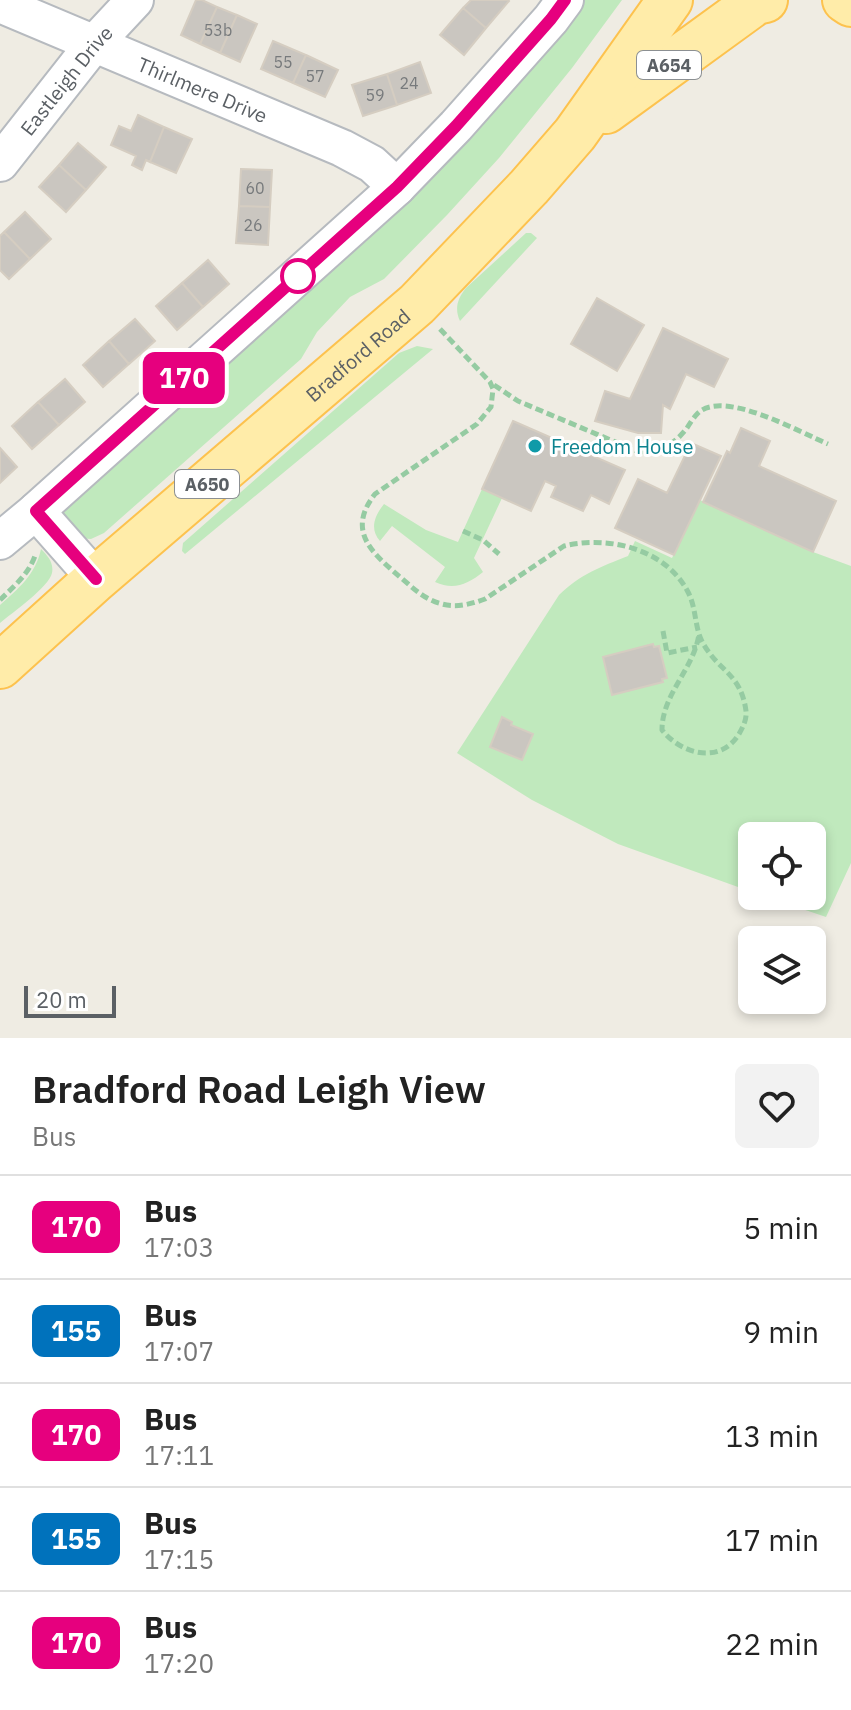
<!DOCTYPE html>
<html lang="en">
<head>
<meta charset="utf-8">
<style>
  body { margin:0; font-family:"IBM Plex Sans",sans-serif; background:#f2f2f2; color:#222; height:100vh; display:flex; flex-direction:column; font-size:30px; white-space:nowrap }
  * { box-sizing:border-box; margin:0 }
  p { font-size:26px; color:#767676 }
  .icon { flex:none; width:44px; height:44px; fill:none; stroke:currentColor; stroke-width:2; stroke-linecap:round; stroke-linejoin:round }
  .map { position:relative; height:1038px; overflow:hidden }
  .panel { display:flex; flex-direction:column; background:#fff; flex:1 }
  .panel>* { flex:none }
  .badge { padding:0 16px; border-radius:12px; font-size:28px; line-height:52px }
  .controls { position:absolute; left:738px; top:822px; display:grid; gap:16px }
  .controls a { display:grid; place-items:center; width:88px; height:88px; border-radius:12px; background:#fff; box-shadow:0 4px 12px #0003; font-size:40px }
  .scale { position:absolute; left:24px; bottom:20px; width:92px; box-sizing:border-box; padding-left:8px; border:4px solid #5b6065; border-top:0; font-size:22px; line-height:28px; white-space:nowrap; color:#5b6065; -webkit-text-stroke:6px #fff; paint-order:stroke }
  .map>.badge { position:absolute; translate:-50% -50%; box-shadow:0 0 0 4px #fff }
  .round { display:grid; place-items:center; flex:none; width:84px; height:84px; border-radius:12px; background:#f2f2f2 }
  .headline { display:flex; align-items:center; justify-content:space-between; height:136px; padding:0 32px }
  h1 { font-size:38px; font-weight:600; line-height:60px }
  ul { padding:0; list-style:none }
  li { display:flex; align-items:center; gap:24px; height:104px; padding:0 32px; border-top:2px solid #e0e0e0 }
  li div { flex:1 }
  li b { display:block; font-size:30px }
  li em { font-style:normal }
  li .badge { min-width:88px; font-weight:700; text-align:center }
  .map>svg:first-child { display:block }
  .green { fill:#c0e9bd }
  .building { fill:#cac6c0; stroke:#d5cdc1; stroke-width:2 }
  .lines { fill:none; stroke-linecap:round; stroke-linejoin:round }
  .minor-casing { stroke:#b6babf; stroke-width:40 }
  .primary-casing { stroke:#fdc24e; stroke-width:48 }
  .path { stroke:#95cba2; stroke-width:5; stroke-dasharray:8 4; stroke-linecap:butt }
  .minor { stroke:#fff; stroke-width:36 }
  .primary { stroke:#ffeca9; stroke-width:44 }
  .line-casing { stroke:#fff; stroke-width:18 }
  .line { stroke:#e6007e; stroke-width:12 }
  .stop-dot { fill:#fff; stroke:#e6007e; stroke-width:4 }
  .culture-dot { fill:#0f9aa8; stroke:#fff; stroke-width:3 }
  .labels { text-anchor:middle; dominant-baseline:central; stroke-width:6; stroke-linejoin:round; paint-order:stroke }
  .number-label { font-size:16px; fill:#777a7c }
  .shield { fill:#fff; stroke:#8c9093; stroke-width:2 }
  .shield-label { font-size:18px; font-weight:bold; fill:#5b6065 }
  .street-label { font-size:20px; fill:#5b6065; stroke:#fff }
  .culture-label { font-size:20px; fill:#0d838f; stroke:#fff; text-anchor:start }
</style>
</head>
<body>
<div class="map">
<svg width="851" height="1038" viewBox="0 0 851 1038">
  <rect width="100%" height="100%" fill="#efece3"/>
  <path class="green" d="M 582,0 L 622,0 L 572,68 L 499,158 L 447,215 L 384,279 L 350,297 L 317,332 L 301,359 L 104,533 L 91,539 L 76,538 L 62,517 L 67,501 L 336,267 L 416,191 Z
    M 526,233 L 531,233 L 537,238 L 460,321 C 454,308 458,298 466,288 Z
    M 417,346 L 433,349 L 185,554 L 182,551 L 183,543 L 399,353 Z
    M 482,489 L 502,498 L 474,558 L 483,572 C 468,584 454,591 435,582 L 445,567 L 392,526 L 380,541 C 369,529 375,515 384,504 L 426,530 L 458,542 Z
    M 700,500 L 813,552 L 851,566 L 851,863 L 826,917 L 764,896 L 812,896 L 812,836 L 752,836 L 752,892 L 618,844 L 532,800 L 457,753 L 559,595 C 581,574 600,567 628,556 L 635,541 L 672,558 Z
    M 41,549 C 48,556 54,563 52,573 C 49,587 12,613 0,623 L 0,605 C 18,589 36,574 41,549 Z"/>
  <path class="building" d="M 196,0 L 202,0 L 217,7 L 200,44 L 181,35 Z
    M 471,0 L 508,0 L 509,1 L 486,28 L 463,8 Z
    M 217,7 L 237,15 L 220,53 L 200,44 Z
    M 463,8 L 486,28 L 464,55 L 440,35 Z
    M 237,15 L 257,24 L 240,62 L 220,53 Z
    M 273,41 L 306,55 L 293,83 L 261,69 Z
    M 306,55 L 338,70 L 325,97 L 293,83 Z
    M 420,62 L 431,93 L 397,105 L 387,74 Z
    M 387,74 L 397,105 L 363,116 L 352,85 Z
    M 138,115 L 164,127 L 150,162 L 146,160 L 142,170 L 132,165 L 136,156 L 111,145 L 119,126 L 131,131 Z
    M 164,127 L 192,139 L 176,173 L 150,162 Z
    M 78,143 L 106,167 L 86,190 L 59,165 Z
    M 59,165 L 86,190 L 66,212 L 39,187 Z
    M 241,169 L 272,170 L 270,207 L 239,206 Z
    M 239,206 L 270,207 L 268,245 L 236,243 Z
    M 25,212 L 51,239 L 30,259 L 4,232 Z
    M 4,232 L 30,259 L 9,279 L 0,270 L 0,236 Z
    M 208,260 L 229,284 L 203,307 L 182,283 Z
    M 182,283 L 203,307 L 177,330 L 156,306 Z
    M 597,298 L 644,325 L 617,371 L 571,344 Z
    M 135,319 L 155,341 L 129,364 L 109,341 Z
    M 663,328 L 728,359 L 714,387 L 686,374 L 670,409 L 663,405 L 661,433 L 638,433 L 595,421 L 605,391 L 630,399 Z
    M 109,341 L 129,364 L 103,387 L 83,365 Z
    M 65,379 L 85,402 L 59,425 L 38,402 Z
    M 38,402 L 59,425 L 32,449 L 12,426 Z
    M 513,421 L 625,470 L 609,504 L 591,495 L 583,511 L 551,497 L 556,486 L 545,481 L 531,511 L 482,489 Z
    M 741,428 L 770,441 L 759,466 L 836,501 L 813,552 L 703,502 L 727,451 L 730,453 Z
    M 691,443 L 721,456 L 674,555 L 615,528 L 638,479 L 667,493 Z
    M 0,448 L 17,467 L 0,483 Z
    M 653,644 L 654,647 L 659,646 L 667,678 L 662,679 L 663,682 L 612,695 L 603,657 Z
    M 502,717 L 512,722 L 511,725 L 533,734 L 522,760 L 490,747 Z"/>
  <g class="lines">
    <g class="minor-casing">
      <g id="minor">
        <path id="s1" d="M 0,4 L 342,148 L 372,164 L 397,187"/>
        <path id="s2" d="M 0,163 L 93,45 L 135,0"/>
        <path d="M 36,511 L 96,579"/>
        <path d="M 0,541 L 36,511 L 397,187 L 456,126 L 551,19 L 565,0"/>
      </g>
    </g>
    <g class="primary-casing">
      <g id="primary">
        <path d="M 845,0 L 851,4"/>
        <path d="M 606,111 L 756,2 L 765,0"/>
        <path id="s3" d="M 0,666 L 96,579 L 417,304 L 529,187 L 575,134 L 670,0"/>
      </g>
    </g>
    <path class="path" d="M 440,329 L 490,382 L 493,389 L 491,407 L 477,424 L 375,494 C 346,531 372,553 400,577 C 413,588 425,600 442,604 C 457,608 471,604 485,599 L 564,546 C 608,535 666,549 688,592 C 697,609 694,629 704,645 C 720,672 741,674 746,711 C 747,719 743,727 739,734 C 720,765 681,754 662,730 C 662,694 694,669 699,634
      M 494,385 L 518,401 L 639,452 C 661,451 673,446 687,428 C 690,423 694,417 698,413 C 724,389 799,432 828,444
      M 463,531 L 483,540 L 499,554
      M 0,600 C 14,586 28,575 35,556
      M 663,631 L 667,653 L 697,647"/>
    <use href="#minor" class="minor"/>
    <use href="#primary" class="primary"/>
  </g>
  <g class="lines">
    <g class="line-casing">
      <path id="line" d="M 96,579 L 36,511 L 397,187 L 456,126 L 551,19 L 565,0"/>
    </g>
    <use href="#line" class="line"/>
  </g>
  <circle class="stop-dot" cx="298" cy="276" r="16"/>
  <circle class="culture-dot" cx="535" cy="446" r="8"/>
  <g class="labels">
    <g class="number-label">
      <text x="218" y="30">53b</text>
      <text x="283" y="62">55</text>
      <text x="315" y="76">57</text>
      <text x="409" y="83">24</text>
      <text x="375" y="95">59</text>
      <text x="255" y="188">60</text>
      <text x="253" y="225">26</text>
    </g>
    <g class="shield">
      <rect x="637" y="51" width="64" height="28" rx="6"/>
      <rect x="175" y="470" width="64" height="28" rx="6"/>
    </g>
    <g class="shield-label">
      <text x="669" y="65">A654</text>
      <text x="207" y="484">A650</text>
    </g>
    <g class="street-label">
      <text stroke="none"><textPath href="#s2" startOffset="106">Eastleigh Drive</textPath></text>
      <text stroke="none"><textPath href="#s1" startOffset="220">Thirlmere Drive</textPath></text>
      <text stroke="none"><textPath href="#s3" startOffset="474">Bradford Road</textPath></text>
    </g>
    <g class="culture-label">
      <text x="551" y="446">Freedom House</text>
    </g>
  </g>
</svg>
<div class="controls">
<a><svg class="icon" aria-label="locate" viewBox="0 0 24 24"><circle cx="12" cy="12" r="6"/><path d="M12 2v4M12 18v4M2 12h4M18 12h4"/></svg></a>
<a><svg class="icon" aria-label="layers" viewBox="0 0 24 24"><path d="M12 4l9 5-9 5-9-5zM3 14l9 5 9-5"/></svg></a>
</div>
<div class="scale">20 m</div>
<b class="badge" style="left:184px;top:378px;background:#e6007e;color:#fff">170</b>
</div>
<section class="panel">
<div class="headline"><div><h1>Bradford Road Leigh View</h1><p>Bus</p></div><a class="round"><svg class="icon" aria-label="heart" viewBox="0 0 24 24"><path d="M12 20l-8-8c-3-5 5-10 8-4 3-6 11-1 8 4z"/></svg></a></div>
<ul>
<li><span class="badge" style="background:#e6007e;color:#fff">170</span><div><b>Bus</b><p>17:03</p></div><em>5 min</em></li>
<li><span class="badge" style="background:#0072bc;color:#fff">155</span><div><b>Bus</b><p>17:07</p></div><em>9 min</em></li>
<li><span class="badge" style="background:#e6007e;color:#fff">170</span><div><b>Bus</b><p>17:11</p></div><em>13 min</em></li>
<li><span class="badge" style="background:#0072bc;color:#fff">155</span><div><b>Bus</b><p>17:15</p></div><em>17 min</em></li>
<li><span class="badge" style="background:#e6007e;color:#fff">170</span><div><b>Bus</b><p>17:20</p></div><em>22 min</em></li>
</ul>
</section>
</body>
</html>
